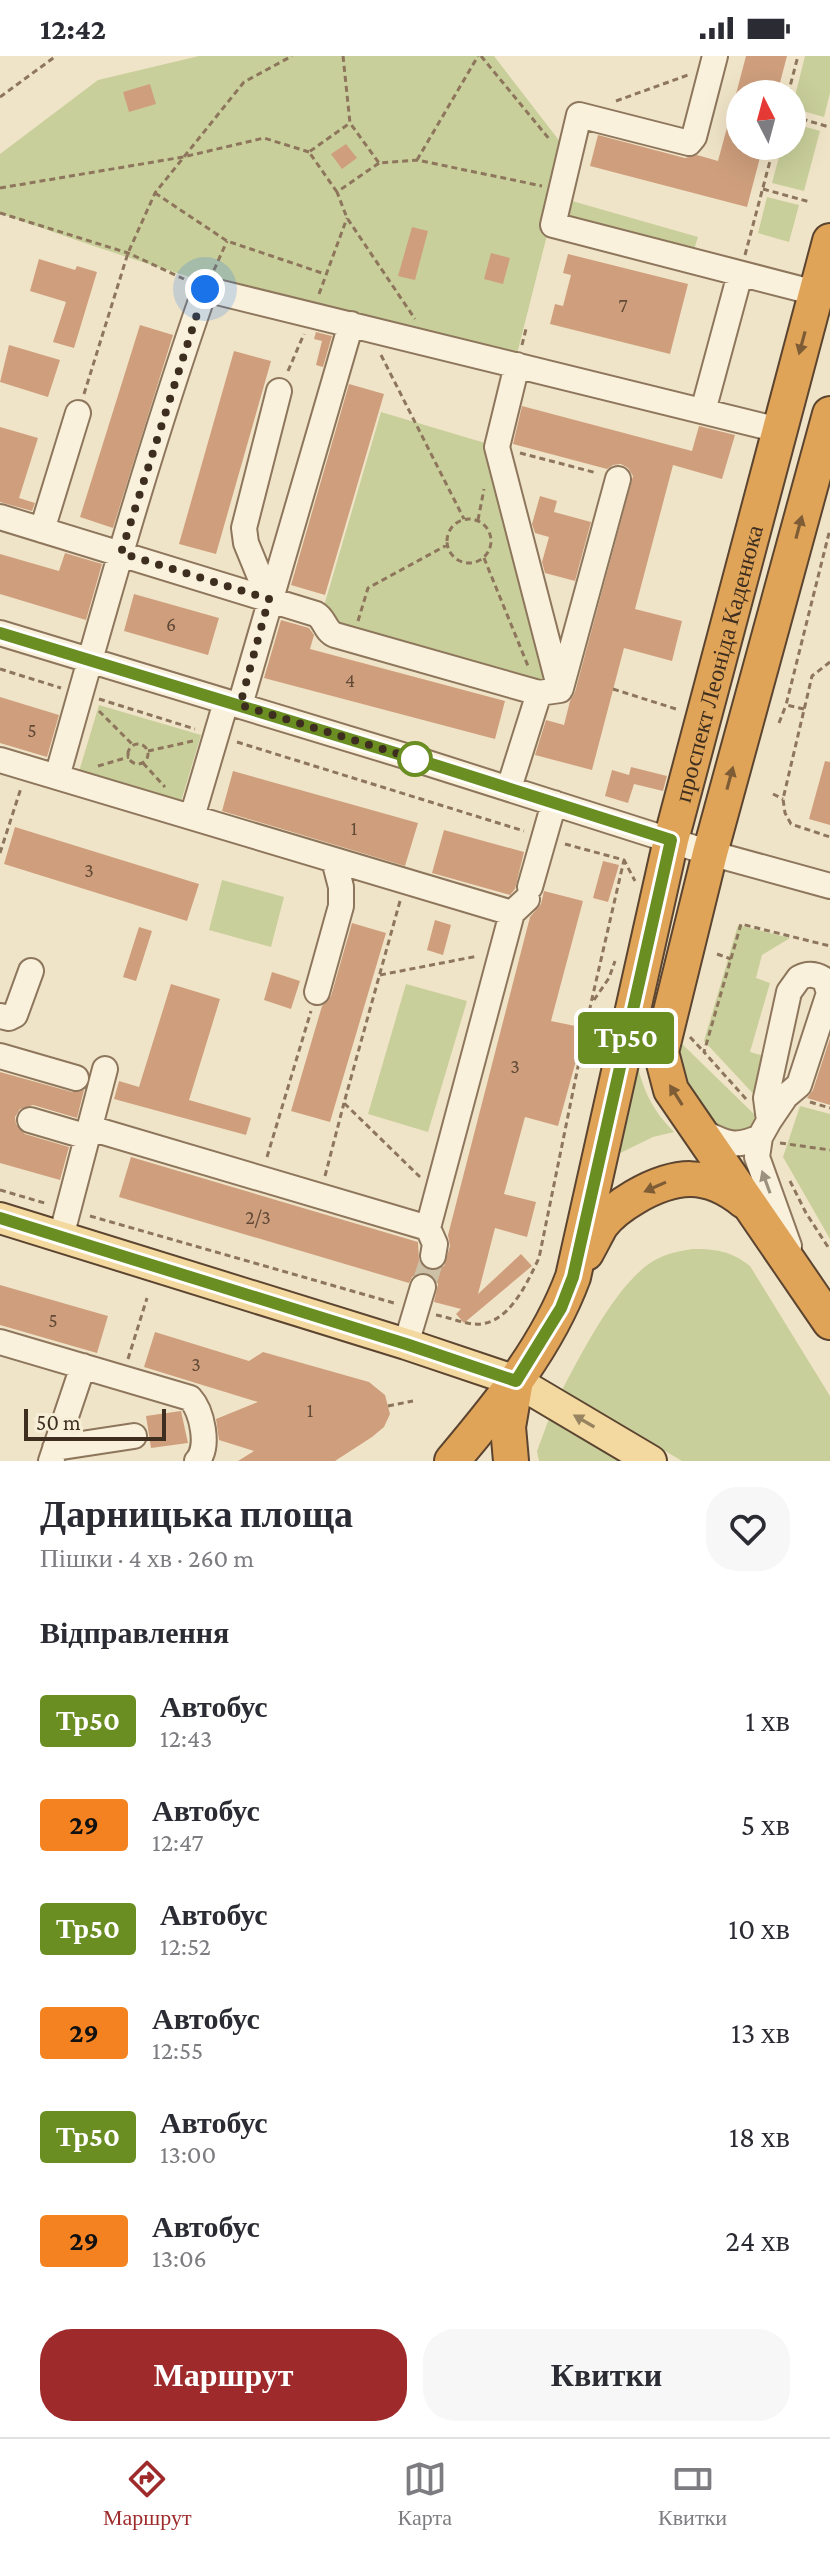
<!DOCTYPE html>
<html lang="uk">
<head>
<meta charset="utf-8">
<style>
  body { margin:0; font-family:"Crimson Pro",serif; background:#f7f7f7; color:#2b2b33; height:100vh; display:flex; flex-direction:column; font-size:30px; white-space:nowrap }
  * { box-sizing:border-box; margin:0 }
  p { font-size:26px; color:#7c7c81 }
  .icon { flex:none; width:44px; height:44px; fill:none; stroke:currentColor; stroke-width:2; stroke-linecap:round; stroke-linejoin:round }
  .map { position:relative; height:1405px; overflow:hidden }
  .sheet { display:flex; flex-direction:column; background:#fff; flex:1 }
  .sheet>* { flex:none }
  .badge { padding:0 16px; border-radius:6px; font-size:28px; line-height:52px }
  .needle { width:52px; rotate:354deg }
  .fabs { position:absolute; left:726px; top:24px; display:grid; gap:16px }
  .fabs a { display:grid; place-items:center; width:80px; height:80px; border-radius:50%; background:#fff; box-shadow:0 8px 32px #0002; font-size:40px }
  .scale { position:absolute; left:24px; bottom:20px; width:142px; box-sizing:border-box; padding-left:8px; border:4px solid #3d2e20; border-top:0; font-size:22px; line-height:28px; white-space:nowrap; color:#3d2e20; -webkit-text-stroke:6px #f7eed8; paint-order:stroke }
  .you { position:absolute; width:40px; height:40px; margin:-20px; border:6px solid #fff; border-radius:50%; background:#1a73e8; box-shadow:0 0 0 12px #1a73e833 }
  .map>.badge { position:absolute; translate:-50% -50%; box-shadow:0 0 0 4px #fff }
  h2 { padding:0 40px; font-size:30px; line-height:72px }
  .round { display:grid; place-items:center; flex:none; width:84px; height:84px; border-radius:32px; background:#f7f7f7 }
  .headline { display:flex; align-items:center; justify-content:space-between; height:136px; padding:0 40px }
  h1 { font-size:38px; font-weight:800; line-height:60px }
  .primary-button { display:flex; gap:16px; margin-top:auto; padding:16px 40px }
  .primary-button a { flex:1; height:92px; border-radius:32px; background:#9e2a2b; color:#fff; font-size:32px; font-weight:800; line-height:92px; text-align:center }
  .primary-button a+a { background:#f7f7f7; color:#2b2b33 }
  ul { padding:0; list-style:none }
  li { display:flex; align-items:center; gap:24px; height:104px; padding:0 40px }
  li div { flex:1 }
  li b { display:block; font-size:30px }
  li em { font-style:normal }
  li .badge { min-width:88px; font-weight:700; text-align:center }
  .status { display:flex; justify-content:space-between; align-items:center; height:56px; padding:0 40px; background:#fff; direction:ltr }
  .status svg { height:22px; fill:currentColor }
  .tabs { display:flex; justify-content:space-around; align-items:center; height:112px; border-top:2px solid #e1e1e2; background:#fff; font-size:22px; color:#7c7c81 }
  .tabs a { display:grid; justify-items:center; gap:4px }
  .tabs .selected { color:#9e2a2b }
  .map>svg:first-child { display:block }
  .green { fill:#c9cf9b }
  .building { fill:#cf9f7d }
  .lines { fill:none; stroke-linecap:round; stroke-linejoin:round }
  .minor-tunnel { stroke:#ccc0a6; stroke-width:24; stroke-dasharray:24 12; stroke-linecap:butt }
  .minor-casing { stroke:#8d765c; stroke-width:28 }
  .major-casing { stroke:#5b4430; stroke-width:34 }
  .highway-casing { stroke:#5b4430; stroke-width:38 }
  .path { stroke:#8d765c; stroke-width:3; stroke-dasharray:6 4; stroke-linecap:butt }
  .minor { stroke:#faf1dc; stroke-width:24 }
  .major { stroke:#f3d9a0; stroke-width:30 }
  .highway { stroke:#e0a458; stroke-width:34 }
  .oneway { fill:#7e5d36 }
  .oneway2 { fill:#9c907e }
  .oneway3 { fill:#988460 }
  .line-casing { stroke:#fff; stroke-width:18 }
  .line { stroke:#6b8e23; stroke-width:12 }
  .walk { stroke:#3d2e20; stroke-width:8; stroke-dasharray:0 14.4 }
  .stop-dot { fill:#fff; stroke:#6b8e23; stroke-width:4 }
  .labels { text-anchor:middle; dominant-baseline:central; stroke-width:7; stroke-linejoin:round; paint-order:stroke }
  .number-label { font-size:20px; fill:#624a37 }
  .street-label { font-size:24px; fill:#3d2e20; stroke:#f7eed8 }
</style>
</head>
<body>
<div class="status"><b>12:42</b><svg viewBox="0 0 49 12"><path d="M0 12V9h3v3zM5 12V6h3v6zM10 12V3h3v9zM15 12V0h3v12zM26 1h20v11H26zM47 4h2v5h-2z"/></svg></div>
<div class="map">
<svg width="830" height="1405" viewBox="0 0 830 1405">
  <rect width="100%" height="100%" fill="#f0e4c8"/>
  <path class="green" d="M 199,0 L 494,0 L 568,96 L 513,314 C 341,266 168,219 0,157 L 0,98 L 98,24 Z
    M 805,0 L 830,0 L 830,37 L 824,61 L 792,52 Z
    M 792,67 L 820,75 L 804,135 L 772,127 L 782,90 L 792,90 Z
    M 767,141 L 799,149 L 789,186 L 758,177 Z
    M 572,145 L 698,181 L 692,200 L 566,165 Z
    M 381,356 L 502,392 L 557,633 L 331,575 L 321,560 Z
    M 99,649 L 201,679 L 179,752 L 77,722 Z
    M 222,824 L 284,841 L 271,891 L 209,874 Z
    M 738,869 L 790,882 L 762,899 L 756,922 L 770,927 L 750,996 L 767,1001 L 759,1044 L 704,985 Z
    M 406,928 L 467,945 L 428,1076 L 368,1058 Z
    M 679,985 L 755,1059 L 751,1076 L 727,1077 L 709,1061 L 684,1023 L 678,1011 Z
    M 636,1004 C 644,1036 651,1052 674,1076 L 653,1081 L 614,1100 Z
    M 800,1050 L 830,1058 L 830,1183 L 783,1101 Z
    M 693,1193 C 716,1193 731,1195 750,1210 L 830,1340 L 830,1405 L 682,1405 L 562,1334 C 582,1297 619,1222 657,1203 C 668,1197 680,1195 693,1193 Z
    M 550,1360 L 624,1405 L 539,1405 L 537,1395 Z"/>
  <path class="building" d="M 746,0 L 787,0 L 777,38 L 736,38 Z
    M 150,28 L 156,48 L 129,56 L 123,36 Z
    M 735,42 L 740,43 L 740,90 L 763,90 L 747,151 L 590,110 L 598,79 L 685,102 L 697,99 L 718,105 Z
    M 346,88 L 357,102 L 342,113 L 331,98 Z
    M 412,171 L 428,175 L 415,224 L 398,220 Z
    M 491,197 L 510,202 L 503,228 L 484,223 Z
    M 568,198 L 688,228 L 670,298 L 550,268 L 555,248 L 563,250 L 571,219 L 563,217 Z
    M 39,203 L 75,214 L 77,210 L 97,216 L 74,292 L 53,286 L 66,246 L 30,235 Z
    M 140,269 L 173,279 L 113,472 L 80,461 Z
    M 316,276 L 332,280 L 323,311 L 316,309 L 322,285 L 314,283 Z
    M 9,289 L 60,304 L 48,341 L 0,326 Z
    M 234,295 L 271,305 L 216,498 L 179,488 Z
    M 349,328 L 384,338 L 325,539 L 291,529 Z
    M 522,350 L 692,395 L 699,370 L 735,379 L 722,423 L 673,409 L 635,553 L 682,565 L 672,605 L 624,592 L 592,714 L 535,699 L 546,664 L 564,669 L 570,645 L 575,636 L 633,420 L 628,412 L 621,408 L 613,409 L 607,413 L 513,388 Z
    M 0,371 L 38,382 L 19,442 L 35,447 L 32,455 L 0,446 Z
    M 540,440 L 557,445 L 554,456 L 591,466 L 575,525 L 545,517 L 542,506 L 549,481 L 535,477 L 532,468 Z
    M 65,497 L 102,508 L 86,564 L 0,538 L 0,498 L 59,515 Z
    M 134,538 L 219,562 L 208,599 L 124,575 Z
    M 281,564 L 309,572 L 314,579 L 310,593 L 505,645 L 495,683 L 264,622 Z
    M 0,641 L 59,659 L 47,701 L 0,687 Z
    M 825,705 L 830,706 L 830,769 L 809,763 Z
    M 631,711 L 667,720 L 663,735 L 634,728 L 628,747 L 605,740 L 612,714 L 629,719 Z
    M 233,715 L 418,767 L 405,810 L 222,755 Z
    M 15,771 L 199,828 L 187,865 L 4,808 Z
    M 444,774 L 524,796 L 515,833 L 510,839 L 432,817 Z
    M 603,805 L 619,809 L 608,846 L 593,842 Z
    M 544,835 L 583,845 L 551,965 L 585,972 L 558,1070 L 525,1061 L 504,1138 L 536,1146 L 527,1181 L 495,1172 L 478,1238 L 521,1198 L 532,1210 L 464,1267 L 456,1258 L 461,1253 L 434,1246 L 438,1228 L 434,1221 L 428,1217 L 419,1217 L 412,1221 L 409,1227 L 119,1141 L 131,1101 L 418,1186 L 419,1204 L 423,1211 L 431,1215 L 444,1210 L 450,1190 L 448,1179 L 530,861 L 541,848 Z
    M 435,864 L 451,869 L 443,899 L 427,894 Z
    M 352,867 L 386,877 L 330,1066 L 291,1055 L 322,950 L 331,940 Z
    M 139,871 L 152,875 L 136,925 L 123,921 Z
    M 272,916 L 300,925 L 291,953 L 264,944 Z
    M 171,928 L 220,943 L 189,1044 L 251,1062 L 246,1079 L 114,1043 L 119,1025 L 139,1031 Z
    M 830,982 L 830,1049 L 807,1042 L 813,1034 Z
    M 0,1016 L 72,1036 L 84,1034 L 77,1062 L 33,1049 L 20,1053 L 15,1061 L 16,1068 L 25,1078 L 69,1091 L 60,1124 L 0,1107 Z
    M 0,1229 L 108,1260 L 97,1297 L 0,1269 Z
    M 155,1276 L 249,1305 L 263,1296 L 369,1326 L 385,1339 L 390,1358 L 384,1371 L 372,1381 L 335,1405 L 238,1405 L 254,1395 L 219,1384 L 216,1363 L 258,1346 L 144,1311 Z
    M 181,1355 L 188,1387 L 151,1392 L 146,1360 Z"/>
  <g class="lines">
    <path class="minor-tunnel" d="M 423,1231 L 433,1200"/>
    <g class="minor-casing">
      <path id="minor" d="M 715,0 L 694,81 L 689,87 L 579,59 L 553,169 L 816,237
        M 703,355 L 740,218
        M 0,461 L 316,558 C 325,563 325,575 335,579 L 539,637 L 560,634 L 497,391 L 517,309
        M 42,474 L 78,357
        M 269,543 L 246,487 L 244,472 L 279,335
        M 0,577 L 415,703 L 710,797 L 830,830
        M 561,632 L 618,423
        M 240,649 L 351,268
        M 0,704 L 512,857
        M 57,721 C 103,557 149,393 205,233 L 779,374
        M 509,732 L 539,637
        M 192,761 L 226,646
        M 530,831 L 554,747
        M 317,936 L 341,850 L 341,831 L 334,804
        M 0,960 L 9,962 L 15,959 L 31,915
        M 0,1000 L 76,1022
        M 30,1064 L 88,1081
        M 769,1065 L 766,1042 L 789,936 L 799,922 C 808,917 816,918 825,924 L 829,937 L 799,1029 L 786,1040 L 769,1065 L 760,1081 L 757,1101 L 789,1190
        M 90,1072 L 428,1172
        M 701,1075 C 725,1087 734,1093 760,1081
        M 61,1181 L 105,1013
        M 433,1200 L 435,1188 L 428,1172 L 437,1138 L 512,857 L 527,843
        M 0,1286 L 190,1342 C 202,1355 210,1391 197,1405
        M 406,1288 L 423,1231
        M 55,1392 L 134,1380
        M 51,1405 L 83,1310"/>
    </g>
    <g class="major-casing">
      <path id="major" d="M 0,1162 L 406,1288 L 516,1325 L 651,1405"/>
    </g>
    <g class="highway-casing">
      <g id="highway">
        <path d="M 830,358 L 710,797 L 661,996 L 671,1034 L 830,1266"/>
        <path d="M 586,1197 C 591,1188 596,1178 601,1169 C 610,1157 623,1148 635,1141 C 675,1118 707,1115 744,1145"/>
        <path id="s1" d="M 452,1405 C 499,1349 547,1291 573,1221 L 671,784 L 830,185"/>
        <path d="M 511,1405 L 508,1371 L 515,1330"/>
      </g>
    </g>
    <path class="path" d="M 343,0 L 350,67 L 379,107 L 417,104 L 542,130
      M 481,0 L 550,84
      M 788,38 L 798,0
      M 0,41 L 56,0
      M 616,45 L 688,19
      M 792,60 L 829,71
      M 417,104 L 478,0
      M 379,107 L 337,136 L 347,162 L 415,263
      M 0,132 L 183,101 L 264,82 L 309,96
      M 763,133 L 810,146
      M 337,136 L 309,96 L 350,67
      M 155,137 L 227,185 L 325,218
      M 0,157 L 128,197 L 184,223
      M 745,199 L 774,90
      M 214,214 L 227,185
      M 319,238 L 347,162
      M 522,289 L 526,273
      M 381,299 L 464,463
      M 288,315 L 304,278
      M 84,338 L 128,197 L 155,137 L 244,26 L 292,0
      M 520,397 L 597,417
      M447 485a22 22 0 1 1 44 0a22 22 0 1 1-44 0Z
      M 478,464 L 484,433
      M 484,502 L 528,610
      M 358,565 L 368,532 L 447,489
      M 830,606 L 812,620 L 783,743 L 785,757 L 791,768 L 830,781
      M 0,613 L 61,632
      M 613,633 L 676,653
      M 99,643 L 195,673
      M 804,653 L 786,649 L 830,473
      M 99,655 L 133,689
      M 779,667 L 786,649
      M 237,686 L 524,775
      M128 698a10 10 0 1 1 20 0a10 10 0 1 1-20 0Z
      M 148,695 L 193,685
      M 143,707 L 165,731
      M 98,710 L 129,701
      M 773,738 L 783,743
      M 565,788 L 624,804 L 635,825
      M 0,797 L 21,732
      M 400,845 L 344,1047 L 420,1121
      M 717,898 L 731,903
      M 380,919 L 478,900
      M 594,944 L 609,922 L 615,905
      M 690,981 L 704,996
      M 746,1043 L 704,996 L 741,868 L 830,890
      M 810,1046 L 830,1052
      M 780,1087 L 830,1094
      M 267,1101 L 311,955
      M 325,1120 L 344,1047
      M 790,1125 L 806,1157 L 830,1194
      M 0,1134 L 48,1148
      M 90,1160 L 394,1247
      M 436,1259 C 448,1261 462,1267 474,1268 C 508,1271 527,1227 539,1202 L 591,947 L 624,804
      M 128,1303 L 147,1242
      M 388,1350 L 413,1345"/>
    <use href="#minor" class="minor"/>
    <use href="#major" class="major"/>
    <use href="#highway" class="highway"/>
  </g>
  <defs><path id="oneway-solid" d="M-6-.8H1V-3.2L6.5 0L1 3.2V.8H-6Z" transform="scale(2)"/></defs>
  <g class="oneway">
    <use href="#oneway-solid" transform="translate(802 287) rotate(105)"/>
    <use href="#oneway-solid" transform="translate(799 471) rotate(-75)"/>
    <use href="#oneway-solid" transform="translate(730 722) rotate(-75)"/>
    <use href="#oneway-solid" transform="translate(676 1039) rotate(-122)"/>
    <use href="#oneway-solid" transform="translate(655 1131) rotate(156)"/>
  </g>
  <use class="oneway2" href="#oneway-solid" transform="translate(766 1126) rotate(-110)"/>
  <use class="oneway3" href="#oneway-solid" transform="translate(584 1365) rotate(-150)"/>
  <g class="lines">
    <g class="line-casing">
      <path id="line" d="M 0,577 L 438,710 L 671,784 L 573,1221 L 561,1252 L 516,1325 L 406,1288 L 0,1162"/>
    </g>
    <use href="#line" class="line"/>
    <path class="walk" d="M 205,233 L 121,497 L 269,543 L 240,649 L 415,703"/>
  </g>
  <circle class="stop-dot" cx="415" cy="703" r="16"/>
  <g class="labels">
    <g class="number-label">
      <text x="623" y="249">7</text>
      <text x="171" y="568">6</text>
      <text x="350" y="624">4</text>
      <text x="32" y="674">5</text>
      <text x="354" y="772">1</text>
      <text x="89" y="814">3</text>
      <text x="515" y="1010">3</text>
      <text x="258" y="1161">2/3</text>
      <text x="53" y="1264">5</text>
      <text x="196" y="1308">3</text>
      <text x="310" y="1354">1</text>
    </g>
    <g class="street-label">
      <text stroke="none"><textPath href="#s1" startOffset="852">проспект Леоніда Каденюка</textPath></text>
    </g>
  </g>
</svg>
<div class="fabs">
<a><svg class="needle" viewBox="-14 -14 28 28"><path d="M0-13l5 13h-10z" fill="#e53935"/><path d="M0 13l5-13h-10z" fill="#7c7c81"/></svg></a>
</div>
<div class="scale">50 m</div>
<div class="you" style="left:205px;top:233px"></div>
<b class="badge" style="left:626px;top:982px;background:#6b8e23;color:#fff">Тр50</b>
</div>
<section class="sheet">
<div class="headline"><div><h1>Дарницька площа</h1><p>Пішки · 4 хв · 260 m</p></div><a class="round"><svg class="icon" aria-label="heart" viewBox="0 0 24 24"><path d="M12 20l-8-8c-3-5 5-10 8-4 3-6 11-1 8 4z"/></svg></a></div>
<h2>Відправлення</h2>
<ul>
<li><span class="badge" style="background:#6b8e23;color:#fff">Тр50</span><div><b>Автобус</b><p>12:43</p></div><em>1 хв</em></li>
<li><span class="badge" style="background:#f58220;color:#111">29</span><div><b>Автобус</b><p>12:47</p></div><em>5 хв</em></li>
<li><span class="badge" style="background:#6b8e23;color:#fff">Тр50</span><div><b>Автобус</b><p>12:52</p></div><em>10 хв</em></li>
<li><span class="badge" style="background:#f58220;color:#111">29</span><div><b>Автобус</b><p>12:55</p></div><em>13 хв</em></li>
<li><span class="badge" style="background:#6b8e23;color:#fff">Тр50</span><div><b>Автобус</b><p>13:00</p></div><em>18 хв</em></li>
<li><span class="badge" style="background:#f58220;color:#111">29</span><div><b>Автобус</b><p>13:06</p></div><em>24 хв</em></li>
</ul>
<div class="primary-button"><a>Маршрут</a><a>Квитки</a></div>
</section>
<nav class="tabs">
<a class="selected"><svg class="icon" aria-label="directions" viewBox="0 0 24 24"><path d="M12 3l9 9-9 9-9-9zM9 14v-3h6M13 9l2 2-2 2"/></svg>Маршрут</a>
<a><svg class="icon" aria-label="map" viewBox="0 0 24 24"><path d="M3 6l6-2 6 2 6-2v14l-6 2-6-2-6 2zM9 4v14M15 6v14"/></svg>Карта</a>
<a><svg class="icon" aria-label="tickets" viewBox="0 0 24 24"><path d="M3 7h18v10H3zM15 7v10"/></svg>Квитки</a>
</nav>
</body>
</html>
